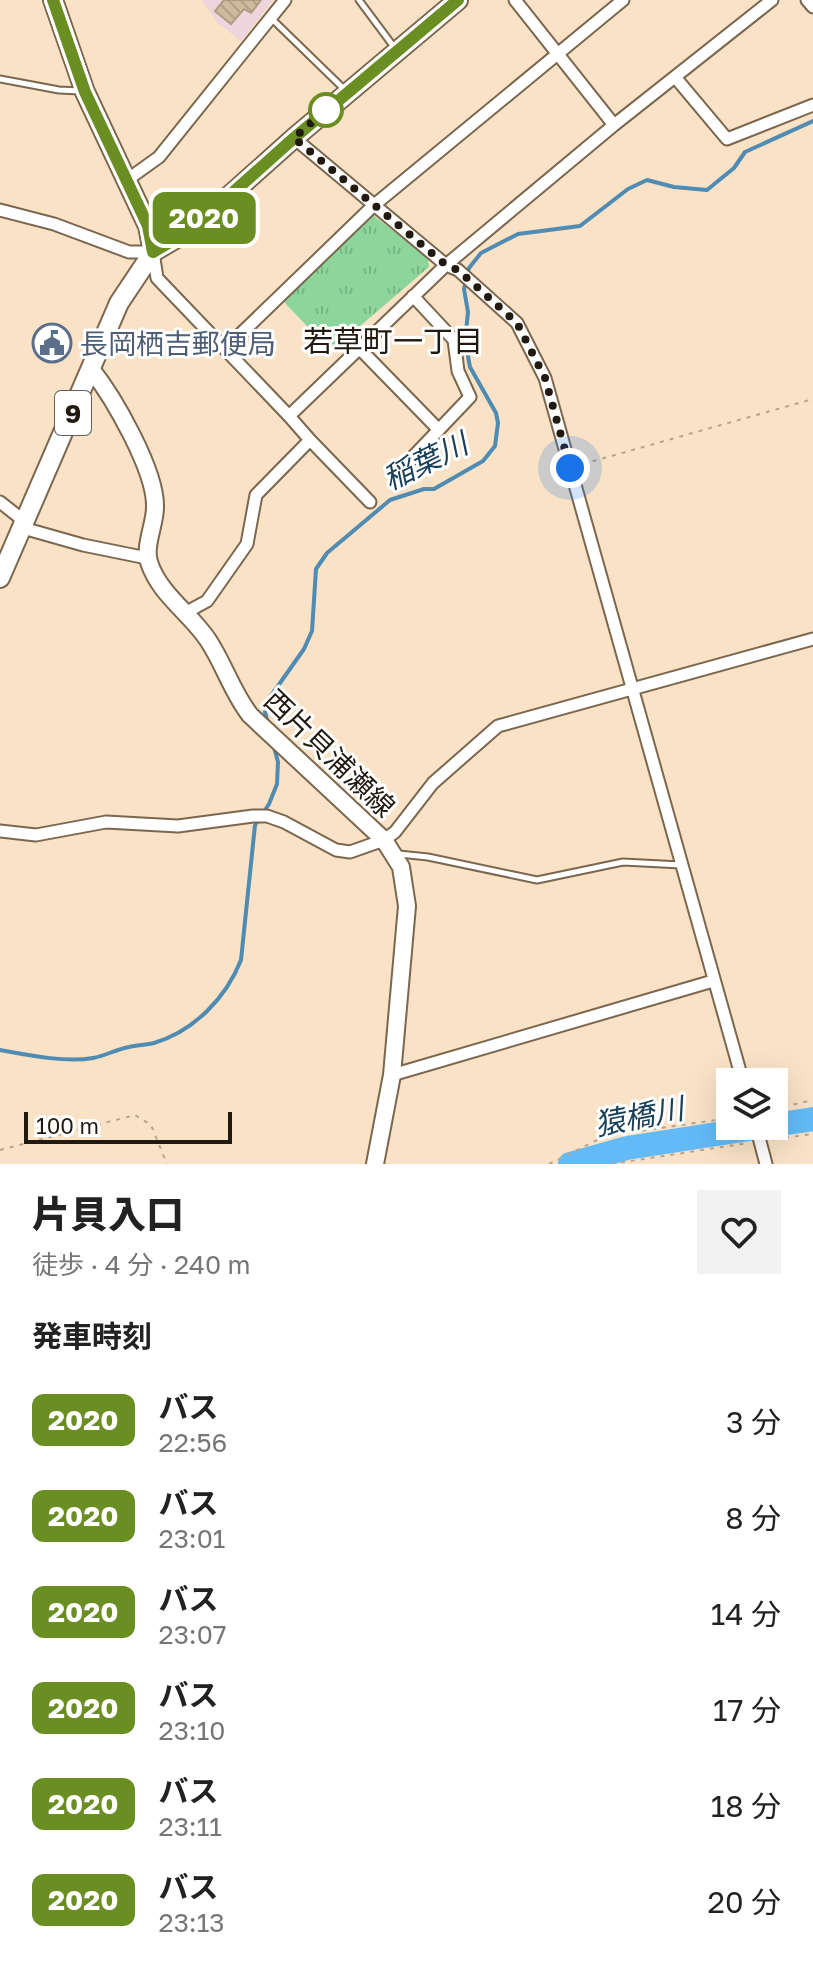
<!DOCTYPE html>
<html lang="ja">
<head>
<meta charset="utf-8">
<style>
  body { margin:0; font-family:"Golos Text","Noto Sans JP",sans-serif; background:#f2f2f2; color:#222; height:100vh; display:flex; flex-direction:column; font-size:30px; white-space:nowrap }
  * { box-sizing:border-box; margin:0 }
  p { font-size:26px; color:#767676 }
  .icon { flex:none; width:44px; height:44px; fill:none; stroke:currentColor; stroke-width:2; stroke-linecap:round; stroke-linejoin:round }
  .map { position:relative; height:1164px; overflow:hidden }
  .sheet { display:flex; flex-direction:column; background:#fff; flex:1 }
  .sheet>* { flex:none }
  .badge { padding:0 16px; border-radius:12px; font-size:28px; line-height:52px }
  .buttons { position:absolute; left:716px; top:1068px; display:grid; gap:16px }
  .buttons a { display:grid; place-items:center; width:72px; height:72px; border-radius:0px; background:#fff; box-shadow:0 8px 32px #0002; font-size:40px }
  .scale { position:absolute; left:24px; bottom:20px; width:208px; box-sizing:border-box; padding-left:8px; border:4px solid #221a10; border-top:0; font-size:22px; line-height:28px; white-space:nowrap; color:#221a10; -webkit-text-stroke:6px #fff; paint-order:stroke }
  .you { position:absolute; width:40px; height:40px; margin:-20px; border:6px solid #fff; border-radius:50%; background:#1a73e8; box-shadow:0 0 0 12px #1a73e833 }
  .map>.badge { position:absolute; translate:-50% -50%; box-shadow:0 0 0 4px #fff }
  h2 { padding:0 32px; font-size:30px; line-height:72px }
  .round { display:grid; place-items:center; flex:none; width:84px; height:84px; border-radius:0px; background:#f2f2f2 }
  .summary { display:flex; align-items:center; justify-content:space-between; height:136px; padding:0 32px }
  h1 { font-size:38px; font-weight:800; line-height:60px }
  ul { padding:0; list-style:none }
  li { display:flex; align-items:center; gap:24px; height:96px; padding:0 32px }
  li div { flex:1 }
  li b { display:block; font-size:30px }
  li em { font-style:normal }
  li .badge { min-width:88px; font-weight:700; text-align:center }
  .map>svg:first-child { display:block }
  .education { fill:#edd4dd }
  .park { fill:url(#park-tufts) }
  .lines { fill:none; stroke-linecap:round; stroke-linejoin:round }
  .stream { stroke:#4f8bb2; stroke-width:4 }
  .river { stroke:#62bbf7; stroke-width:24 }
  .building { fill:url(#building-back-hatch); stroke:#b19c81; stroke-width:2 }
  .service-casing { stroke:#7b674e; stroke-width:9 }
  .minor-casing { stroke:#7b674e; stroke-width:15 }
  .secondary-casing { stroke:#7b674e; stroke-width:20 }
  .primary-casing { stroke:#7b674e; stroke-width:22 }
  .path { stroke:#b7a48e; stroke-width:2; stroke-dasharray:4 6; stroke-linecap:butt }
  .service { stroke:#fff; stroke-width:5 }
  .minor { stroke:#fff; stroke-width:11 }
  .secondary { stroke:#fff; stroke-width:16 }
  .primary { stroke:#fff; stroke-width:18 }
  .line-casing { stroke:#fff; stroke-width:18 }
  .line { stroke:#6b8e23; stroke-width:12 }
  .walk { stroke:#221a10; stroke-width:8; stroke-dasharray:0 14.4 }
  .stop-dot { fill:#fff; stroke:#6b8e23; stroke-width:4 }
  .labels { text-anchor:middle; dominant-baseline:central; stroke-width:6; stroke-linejoin:round; paint-order:stroke }
  .shield { fill:#fff; stroke:#645f58; stroke-width:2 }
  .shield-label { font-size:26px; font-weight:bold; fill:#221a10 }
  .service-label { font-size:28px; fill:#4e5e75; stroke:#fff; text-anchor:start }
  .street-label { font-size:28px; fill:#221a10; stroke:#fff }
  .neighbourhood-label { font-size:30px; fill:#221a10; stroke:#fff }
  .water-label { font-size:30px; font-style:italic; fill:#1b415a; stroke:#fff }
</style>
</head>
<body>
<div class="map">
<svg width="813" height="1164" viewBox="0 0 813 1164">
  <defs>
    <pattern id="park-tufts" width="24" height="20" patternUnits="userSpaceOnUse" patternTransform="scale(2)"><rect width="24" height="20" fill="#8cd69c"/><path d="M3 7l-1-3M5 7V3M7 7l1-3M15 17l-1-3M17 17v-4M19 17l1-3" fill="none" stroke="#78b785"/></pattern>
    <pattern id="building-back-hatch" width="6" height="6" patternUnits="userSpaceOnUse" patternTransform="scale(2)"><rect width="6" height="6" fill="#d0ba9e"/><path d="M-1 5l2 2M0 0l6 6M5-1l2 2" fill="none" stroke="#b29f87"/></pattern>
  </defs>
  <rect width="100%" height="100%" fill="#f9e2c6"/>
  <path class="education" d="M 202,0 L 273,0 L 241,41 L 218,23 Z"/>
  <path class="park" d="M 373,215 L 428,258 L 429,267 L 331,351 L 283,301 Z"/>
  <g class="lines">
    <path class="stream" d="M 268,723 L 265,712 L 268,700 L 304,649 L 312,631 L 316,569 L 327,553 L 390,500 L 424,489 L 434,489 L 483,461 L 495,446 L 498,423 L 496,413 L 470,367 L 465,341 L 468,312 L 464,289 L 469,268 L 481,253 L 518,234 L 580,226 L 628,189 L 647,180 L 674,187 L 707,190 L 734,168 L 745,152 L 813,121
      M 0,1050 C 27,1055 66,1063 93,1058 C 105,1056 117,1049 129,1047 C 137,1045 146,1045 154,1043 C 194,1031 226,998 241,960 L 255,825 L 269,804 L 277,784 L 278,762 L 274,747"/>
    <path class="river" d="M 774,1125 L 813,1119
      M 570,1164 L 627,1148 L 768,1126"/>
  </g>
  <path class="building" d="M 224,0 L 261,0 L 251,13 L 244,9 L 231,24 L 215,11 Z
    M 42,327 L 70,344 L 62,360 L 33,343 Z"/>
  <g class="lines">
    <g class="service-casing">
      <path id="service" d="M 359,0 L 394,47
        M 272,19 L 345,90
        M 0,79 L 59,90 L 80,91
        M 399,854 L 428,857 L 537,880 L 623,862 L 681,865"/>
    </g>
    <g class="minor-casing">
      <path id="minor" d="M 515,0 L 614,125
        M 807,0 L 813,7
        M 675,77 L 727,139 L 813,105
        M 294,138 L 446,265 L 458,270 L 517,323 L 545,378 L 743,1082
        M 127,180 L 159,157 L 285,0
        M 0,210 L 54,224 L 129,252 L 153,252 L 157,278 L 289,416 L 446,265 L 614,125 L 772,0
        M 359,348 L 439,430
        M 225,349 L 373,206 L 623,0
        M 310,440 L 370,502
        M 410,460 L 470,397 L 458,371 L 454,340 L 413,296
        M 0,502 L 19,517 L 23,528 L 83,545 L 147,558
        M 185,613 L 207,601 L 247,544 L 256,495 L 310,440 L 289,416
        M 0,831 L 36,835 L 106,822 L 178,826 L 253,816 L 267,816 L 284,822 L 336,850 L 350,852 L 384,840 L 395,832 L 433,783 L 498,726 L 813,639
        M 392,1075 L 713,981
        M 756,1126 L 766,1164"/>
    </g>
    <g class="secondary-casing">
      <path id="secondary" d="M 91,369 C 114,398 156,471 155,507 C 155,525 144,545 149,562 C 159,594 190,613 208,640 C 224,664 232,692 250,715 L 384,840 L 401,867 L 407,906 L 392,1075 L 375,1164"/>
    </g>
    <g class="primary-casing">
      <path id="primary" d="M 153,252 L 192,229 L 294,138 L 458,0
        M 0,578 L 119,303 L 153,252 L 148,226 L 85,92 L 53,0"/>
    </g>
    <path class="path" d="M 583,464 L 813,399
      M 774,1109 L 813,1100
      M 775,1139 L 813,1134
      M 0,1150 L 135,1115 L 151,1125 L 167,1164
      M 549,1164 L 605,1136 L 730,1118
      M 611,1164 L 748,1143"/>
    <use href="#service" class="service"/>
    <use href="#minor" class="minor"/>
    <use href="#secondary" class="secondary"/>
    <use href="#primary" class="primary"/>
  </g>
  <g class="lines">
    <g class="line-casing">
      <path id="line" d="M 53,0 L 85,92 L 148,226 L 153,252 L 192,229 L 294,138 L 458,0"/>
    </g>
    <use href="#line" class="line"/>
    <path class="walk" d="M 326,110 L 329,107 L 294,138 L 446,265 L 458,270 L 517,323 L 545,378 L 570,468"/>
  </g>
  <defs>
    <g id="civic-ring" transform="scale(2)"><circle r="9.5" fill="#fff" stroke="#5c6f8a" stroke-width="1.5"/><path d="M-.6-6.5H3V-4.5H.6V-3L4-1V1h2V6H-6V1h2V-1L-.6-3ZM-1.2 2.5V6h2.4V2.5Z" fill="#5c6f8a"/></g>
  </defs>
  <g fill-rule="evenodd">
    <use href="#civic-ring" x="52" y="343"/>
  </g>
  <circle class="stop-dot" cx="326" cy="110" r="16"/>
  <g class="labels">
    <rect class="shield" x="55" y="391" width="36" height="44" rx="6"/>
    <g class="shield-label">
      <text x="73" y="413">9</text>
    </g>
    <g class="service-label">
      <text x="80" y="343">長岡栖吉郵便局</text>
    </g>
    <g class="street-label">
      <text transform="translate(330 753) rotate(44)">西片貝浦瀬線</text>
    </g>
    <g class="neighbourhood-label">
      <text x="393" y="341">若草町一丁目</text>
    </g>
    <g class="water-label">
      <text transform="translate(425 461) rotate(-26)">稲葉川</text>
      <text transform="translate(639 1116) rotate(-11)">猿橋川</text>
    </g>
  </g>
</svg>
<div class="buttons">
<a><svg class="icon" aria-label="layers" viewBox="0 0 24 24"><path d="M12 4l9 5-9 5-9-5zM3 14l9 5 9-5"/></svg></a>
</div>
<div class="scale">100 m</div>
<div class="you" style="left:570px;top:468px"></div>
<b class="badge" style="left:204px;top:218px;background:#6b8e23;color:#fff">2020</b>
</div>
<section class="sheet">
<div class="summary"><div><h1>片貝入口</h1><p>徒歩 · 4 分 · 240 m</p></div><a class="round"><svg class="icon" aria-label="heart" viewBox="0 0 24 24"><path d="M12 20l-8-8c-3-5 5-10 8-4 3-6 11-1 8 4z"/></svg></a></div>
<h2>発車時刻</h2>
<ul>
<li><span class="badge" style="background:#6b8e23;color:#fff">2020</span><div><b>バス</b><p>22:56</p></div><em>3 分</em></li>
<li><span class="badge" style="background:#6b8e23;color:#fff">2020</span><div><b>バス</b><p>23:01</p></div><em>8 分</em></li>
<li><span class="badge" style="background:#6b8e23;color:#fff">2020</span><div><b>バス</b><p>23:07</p></div><em>14 分</em></li>
<li><span class="badge" style="background:#6b8e23;color:#fff">2020</span><div><b>バス</b><p>23:10</p></div><em>17 分</em></li>
<li><span class="badge" style="background:#6b8e23;color:#fff">2020</span><div><b>バス</b><p>23:11</p></div><em>18 分</em></li>
<li><span class="badge" style="background:#6b8e23;color:#fff">2020</span><div><b>バス</b><p>23:13</p></div><em>20 分</em></li>
</ul>
</section>
</body>
</html>
